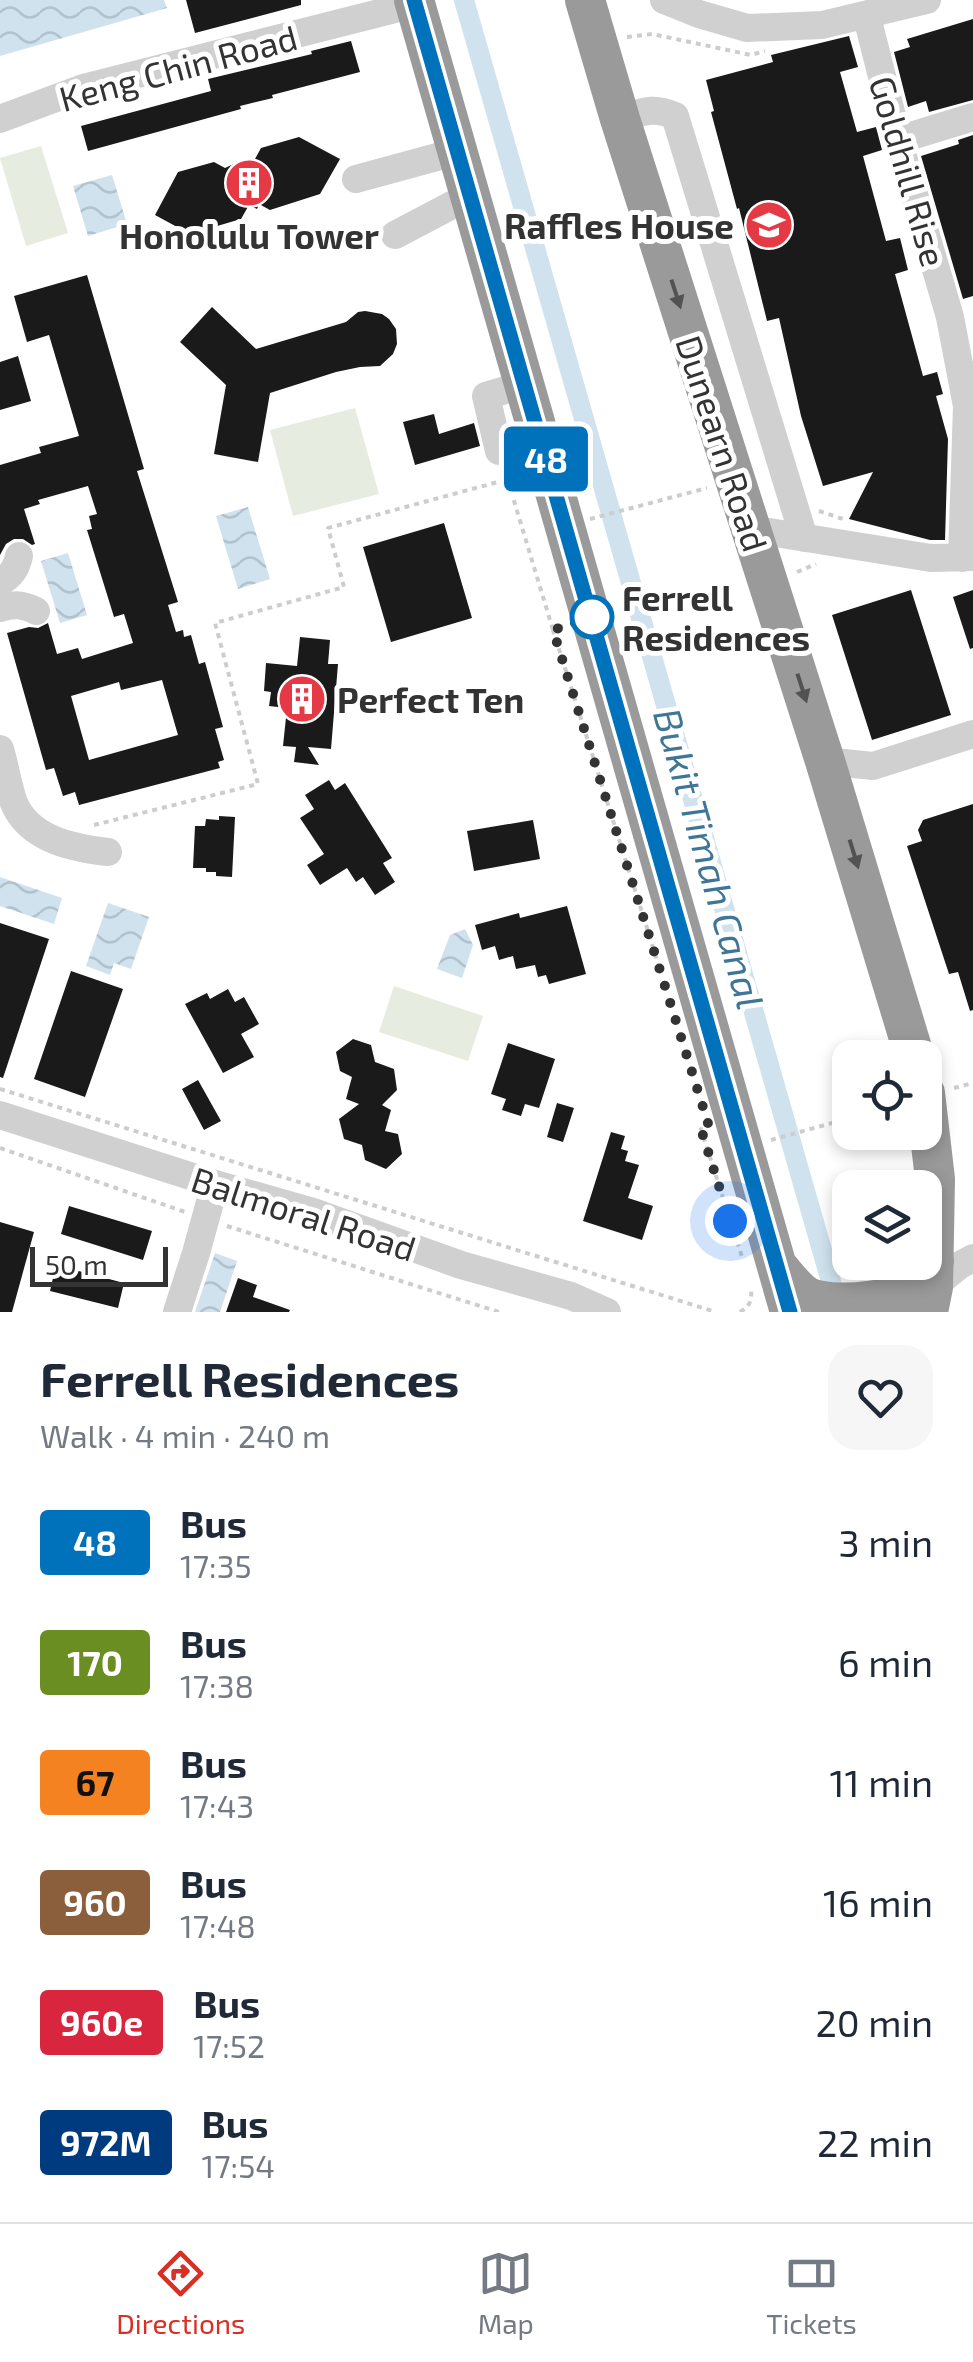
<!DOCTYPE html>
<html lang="en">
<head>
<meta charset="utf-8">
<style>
  body { margin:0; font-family:"Exo 2",sans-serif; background:#f6f6f7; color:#1f2937; height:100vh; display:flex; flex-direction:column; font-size:38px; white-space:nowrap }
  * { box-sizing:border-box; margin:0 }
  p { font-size:32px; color:#747a83 }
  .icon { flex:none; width:55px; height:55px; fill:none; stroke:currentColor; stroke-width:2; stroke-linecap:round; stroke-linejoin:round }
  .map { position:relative; height:1312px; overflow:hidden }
  .sheet { display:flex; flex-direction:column; background:#fff; flex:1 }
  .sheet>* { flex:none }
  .badge { padding:0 20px; border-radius:8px; font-size:35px; line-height:65px }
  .buttons { position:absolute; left:832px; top:1040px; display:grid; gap:20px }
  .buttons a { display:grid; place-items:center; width:110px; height:110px; border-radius:20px; background:#fff; box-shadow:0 5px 15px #0003; font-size:50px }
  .scale { position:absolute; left:30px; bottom:25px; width:138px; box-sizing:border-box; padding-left:10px; border:5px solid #333; border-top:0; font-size:28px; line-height:35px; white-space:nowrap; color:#333; -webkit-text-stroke:8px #fff; paint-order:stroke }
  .you { position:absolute; width:50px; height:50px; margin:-25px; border:8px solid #fff; border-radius:50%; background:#1a73e8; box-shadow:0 0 0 15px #1a73e833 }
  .map>.badge { position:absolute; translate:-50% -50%; box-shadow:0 0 0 5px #fff }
  .round { display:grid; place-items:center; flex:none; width:105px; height:105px; border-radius:30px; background:#f6f6f7 }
  .head { display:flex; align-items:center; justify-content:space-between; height:170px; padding:0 40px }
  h1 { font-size:48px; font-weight:700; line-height:75px }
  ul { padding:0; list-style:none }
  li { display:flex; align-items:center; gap:30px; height:120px; padding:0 40px }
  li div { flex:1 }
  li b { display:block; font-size:38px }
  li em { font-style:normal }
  li .badge { min-width:110px; font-weight:700; text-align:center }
  .tab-bar { display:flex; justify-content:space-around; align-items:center; height:140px; border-top:2px solid #e0e1e3; background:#fff; font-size:28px; color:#747a83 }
  .tab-bar a { display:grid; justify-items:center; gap:5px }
  .tab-bar .selected { color:#d93025 }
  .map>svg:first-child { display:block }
  .pitch { fill:#e6ecdf }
  .water { fill:url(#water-waves) }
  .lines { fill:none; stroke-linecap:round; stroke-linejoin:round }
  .canal { stroke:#cfe2ee; stroke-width:20 }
  .building { fill:#1a1a1a; fill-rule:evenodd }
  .path { stroke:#cdcdcd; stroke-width:4; stroke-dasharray:5 5; stroke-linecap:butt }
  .minor { stroke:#d0d0d0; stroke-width:28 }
  .highway { stroke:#9a9a9a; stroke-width:40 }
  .oneway { fill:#525252 }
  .line-casing { stroke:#fff; stroke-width:22 }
  .line { stroke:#0072bc; stroke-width:15 }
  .walk { stroke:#333; stroke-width:10; stroke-dasharray:0 18 }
  .stop-dot { fill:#fff; stroke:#0072bc; stroke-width:5 }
  .labels { text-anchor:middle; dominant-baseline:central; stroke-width:10; stroke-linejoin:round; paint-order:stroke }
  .street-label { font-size:35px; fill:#333; stroke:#fff }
  .poi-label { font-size:35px; font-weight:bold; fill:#333; stroke:#fff; text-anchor:end }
  .stop-label { font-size:35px; font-weight:bold; fill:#333; stroke:#fff; text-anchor:start }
  .water-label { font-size:38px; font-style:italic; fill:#3f7597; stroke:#fff }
</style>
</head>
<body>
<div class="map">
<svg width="973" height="1312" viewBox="0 0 973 1312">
  <defs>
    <pattern id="water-waves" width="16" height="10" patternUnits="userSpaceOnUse" patternTransform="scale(2.5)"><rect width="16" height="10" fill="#cfe2ee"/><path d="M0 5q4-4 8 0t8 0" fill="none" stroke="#b2c2cd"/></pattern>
  </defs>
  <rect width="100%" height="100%" fill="#fff"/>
  <path class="pitch" d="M 41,146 L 68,233 L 26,246 L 0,158 Z
    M 355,408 L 379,494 L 293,516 L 270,430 Z
    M 394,986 L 483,1016 L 468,1061 L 379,1032 Z"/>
  <path class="water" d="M 0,0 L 164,0 L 167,8 L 0,56 Z
    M 112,175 L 127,224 L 88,236 L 73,186 Z
    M 248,507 L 270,579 L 238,589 L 216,516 Z
    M 68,553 L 87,615 L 60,623 L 41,561 Z
    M 0,877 L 62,898 L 54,924 L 0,906 Z
    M 108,903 L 149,917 L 131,969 L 114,963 L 110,975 L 86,966 Z
    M 465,929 L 473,945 L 462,978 L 437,969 L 450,935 Z
    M 215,1253 L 237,1261 L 220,1312 L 195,1312 Z"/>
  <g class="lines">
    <path class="canal" d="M 464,0 L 838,1306"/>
  </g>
  <path class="building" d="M 186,0 L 301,0 L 301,5 L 195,33 Z
    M 973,19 L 973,100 L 929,112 L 926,101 L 908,107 L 894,52 L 910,47 L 907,39 Z
    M 849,36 L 858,67 L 840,72 L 857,132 L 876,127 L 882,150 L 863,156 L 886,241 L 900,238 L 908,270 L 895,274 L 923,376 L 937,372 L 943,394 L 936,396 L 948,439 L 945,540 L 930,540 L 849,519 L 873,472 L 823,486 L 801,416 L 779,318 L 767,321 L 739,208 L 737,209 L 711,112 L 714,111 L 706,80 L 773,62 L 771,55 Z
    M 351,41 L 360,72 L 272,95 L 273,98 L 240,106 L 241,109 L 88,151 L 81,126 L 211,91 L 208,79 L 312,54 L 311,51 Z
    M 973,135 L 973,296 L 963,299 L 921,156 L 959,144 L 958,140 Z
    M 299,137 L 340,159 L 320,194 L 270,210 L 259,204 L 257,209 L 249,205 L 241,219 L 190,234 L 155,215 L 178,172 L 214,162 L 225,168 L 238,162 L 250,168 L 261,148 Z
    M 87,275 L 144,469 L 137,471 L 178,602 L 168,605 L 176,632 L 183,630 L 184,637 L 191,635 L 199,664 L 205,662 L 223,727 L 215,729 L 224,760 L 218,762 L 220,768 L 79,805 L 75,792 L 63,796 L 54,768 L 46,770 L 7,633 L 29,627 L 38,628 L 48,623 L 57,654 L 78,648 L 82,659 L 133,643 L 124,614 L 114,617 L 87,530 L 92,529 L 89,516 L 97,514 L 88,486 L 38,500 L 40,504 L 24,509 L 35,544 L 32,545 L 23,539 L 14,539 L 6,544 L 0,555 L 0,465 L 41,453 L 39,447 L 79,436 L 49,335 L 27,342 L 14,296 ZM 162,680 L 178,735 L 89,760 L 71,696 L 119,682 L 121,690 Z
    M 212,307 L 256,349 L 346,322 L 358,312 L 365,311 L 382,314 L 389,319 L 396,329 L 397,344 L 393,354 L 380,366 L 360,367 L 336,372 L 270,393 L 258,462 L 214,454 L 226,385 L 180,342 Z
    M 18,356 L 31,401 L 0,410 L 0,362 Z
    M 434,414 L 439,434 L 474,423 L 480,446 L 415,465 L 403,422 Z
    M 444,523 L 472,618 L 391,642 L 363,547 Z
    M 911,590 L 951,715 L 872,740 L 832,615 Z
    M 973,590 L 973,648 L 970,649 L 953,597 Z
    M 300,637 L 330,640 L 328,664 L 338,664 L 331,749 L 308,747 L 319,765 L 294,762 L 296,747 L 283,746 L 287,708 L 269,706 L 271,692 L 264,691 L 266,663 L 297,666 Z
    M 329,780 L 335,790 L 345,783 L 392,858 L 383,863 L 395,882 L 375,895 L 363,877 L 356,882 L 347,868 L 320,885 L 307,865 L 324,854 L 300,818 L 314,809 L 305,795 Z
    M 973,804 L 973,1010 L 970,1011 L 958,972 L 949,974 L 907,846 L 922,841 L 918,830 L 923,820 Z
    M 219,816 L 235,817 L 232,877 L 216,876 L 216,872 L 206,872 L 206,868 L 193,868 L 195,826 L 205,826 L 206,819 L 219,820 Z
    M 533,820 L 540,859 L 474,871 L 467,831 Z
    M 567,906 L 586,974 L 549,984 L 546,975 L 538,977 L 535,965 L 516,969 L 513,956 L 499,960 L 495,946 L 482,950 L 475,925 L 519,913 L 520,918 Z
    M 0,923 L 49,939 L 3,1078 L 0,1077 Z
    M 71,971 L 123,989 L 85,1097 L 34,1079 Z
    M 228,989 L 235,1002 L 244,997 L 259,1024 L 241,1034 L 254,1057 L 223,1073 L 185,1004 L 207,993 L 210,999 Z
    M 353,1039 L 371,1045 L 375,1062 L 394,1069 L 397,1090 L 382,1105 L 391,1110 L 385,1131 L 398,1134 L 402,1154 L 386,1169 L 365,1160 L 362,1145 L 344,1139 L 339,1119 L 359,1104 L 346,1099 L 352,1077 L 340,1071 L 336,1052 Z
    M 508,1043 L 555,1059 L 539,1108 L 525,1104 L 521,1116 L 502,1110 L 506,1099 L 491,1094 Z
    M 198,1080 L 221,1121 L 204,1130 L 182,1089 Z
    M 557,1103 L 574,1108 L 563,1142 L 547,1137 Z
    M 611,1132 L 625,1136 L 621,1149 L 628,1151 L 625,1161 L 639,1165 L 628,1198 L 653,1206 L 642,1240 L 583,1221 Z
    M 69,1206 L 152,1231 L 143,1260 L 61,1234 Z
    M 0,1222 L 34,1232 L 12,1312 L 0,1312 Z
    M 56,1265 L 124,1283 L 118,1308 L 50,1291 Z
    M 238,1278 L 257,1285 L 253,1297 L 290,1310 L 289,1312 L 226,1312 Z"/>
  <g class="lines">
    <path class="path" d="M 627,37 L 652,34 L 751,55 L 765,51
      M 508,481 L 553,630
      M 819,511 L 843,519
      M 590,519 L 707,488
      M 797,572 L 816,564
      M 563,626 L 553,630 L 658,963
      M 94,825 L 258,784 L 215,623 L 344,587 L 328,528 L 520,476
      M 954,1088 L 973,1083
      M 0,1089 L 716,1312
      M 708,1123 L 700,1126 L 743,1260
      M 771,1140 L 850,1118
      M 0,1148 L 185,1212
      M 227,1226 L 499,1312
      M 740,1312 C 750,1306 752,1301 751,1289"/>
    <path class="minor" d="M 664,0 L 699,14 L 747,28 L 822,25 L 927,0
      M 868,21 L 898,140 L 950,317 L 967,406 L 962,558
      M 0,119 L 83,88 L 415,4
      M 620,119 C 642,112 653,106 675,116 L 804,538
      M 898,140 L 973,117
      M 356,179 L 459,151
      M 395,235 L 471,195
      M 525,384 L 486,396 L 499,451 L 542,444
      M 750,529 L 931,558 L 973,557
      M 0,582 C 11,576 16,569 19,556
      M 0,608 C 14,604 23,604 36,611
      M 0,749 C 5,766 8,786 14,803 C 29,839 72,848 108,852
      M 825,761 L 873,766 L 973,734
      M 0,1115 L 215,1184 L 313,1212 L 461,1265 L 571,1296 L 607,1312
      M 933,1287 L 960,1265 L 973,1258
      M 177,1312 L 196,1253 L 215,1184"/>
    <path class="highway" d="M 414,0 L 790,1312
      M 585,0 L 620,119 L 825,761 L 915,1058
      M 925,1093 L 935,1179 L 933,1287 L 928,1312
      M 778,1267 C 787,1277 799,1295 813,1299 C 840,1307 900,1302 921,1281 C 926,1276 930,1267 934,1261"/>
  </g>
  <defs><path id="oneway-solid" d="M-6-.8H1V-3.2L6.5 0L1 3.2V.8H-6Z" transform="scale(2.5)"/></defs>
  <g class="oneway">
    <use href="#oneway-solid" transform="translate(676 294) rotate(72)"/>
    <use href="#oneway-solid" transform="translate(802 688) rotate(72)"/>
    <use href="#oneway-solid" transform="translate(854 854) rotate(73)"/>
  </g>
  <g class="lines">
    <g class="line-casing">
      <path id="line" d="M 414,0 L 790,1312"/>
    </g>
    <use href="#line" class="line"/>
    <path class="walk" d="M 592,617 L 553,630 L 708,1123 L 700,1126 L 730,1221"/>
  </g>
  <defs>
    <g id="building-disc" transform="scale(2.5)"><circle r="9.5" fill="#e63946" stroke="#fff"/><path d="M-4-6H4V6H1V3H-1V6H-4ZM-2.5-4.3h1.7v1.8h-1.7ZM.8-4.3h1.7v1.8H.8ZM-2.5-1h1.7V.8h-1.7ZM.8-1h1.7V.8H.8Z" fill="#fff"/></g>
    <g id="school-disc" transform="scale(2.5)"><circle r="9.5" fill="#e63946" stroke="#fff"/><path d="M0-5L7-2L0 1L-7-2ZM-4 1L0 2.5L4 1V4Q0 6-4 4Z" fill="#fff"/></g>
  </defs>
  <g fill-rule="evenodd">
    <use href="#building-disc" x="249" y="183"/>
    <use href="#school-disc" x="769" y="225"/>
    <use href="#building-disc" x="302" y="699"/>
  </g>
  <circle class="stop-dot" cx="592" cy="617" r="20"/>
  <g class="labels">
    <g class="street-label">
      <text transform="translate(178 67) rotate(-15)">Keng Chin Road</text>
      <text transform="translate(909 171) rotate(74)">Goldhill Rise</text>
      <text transform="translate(723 443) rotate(72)">Dunearn Road</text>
      <text transform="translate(304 1213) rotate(18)">Balmoral Road</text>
    </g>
    <g class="poi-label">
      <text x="734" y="225">Raffles House</text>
      <text x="249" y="235" text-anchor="middle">Honolulu Tower</text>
      <text x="337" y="699" text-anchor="start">Perfect Ten</text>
    </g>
    <g class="stop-label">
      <text x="622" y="597">Ferrell<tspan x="622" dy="40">Residences</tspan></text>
    </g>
    <g class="water-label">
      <text transform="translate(710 858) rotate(74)">Bukit Timah Canal</text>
    </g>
  </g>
</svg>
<div class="buttons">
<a><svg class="icon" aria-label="locate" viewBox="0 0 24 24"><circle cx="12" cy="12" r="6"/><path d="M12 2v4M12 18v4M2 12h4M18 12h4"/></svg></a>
<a><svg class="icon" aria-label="layers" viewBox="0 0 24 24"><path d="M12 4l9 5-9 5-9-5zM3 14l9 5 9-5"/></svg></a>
</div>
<div class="scale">50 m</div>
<div class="you" style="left:730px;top:1221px"></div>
<b class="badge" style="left:546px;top:459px;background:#0072bc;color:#fff">48</b>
</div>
<section class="sheet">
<div class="head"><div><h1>Ferrell Residences</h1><p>Walk · 4 min · 240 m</p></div><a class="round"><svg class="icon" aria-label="heart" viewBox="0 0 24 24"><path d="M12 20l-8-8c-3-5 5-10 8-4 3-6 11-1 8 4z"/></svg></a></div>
<ul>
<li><span class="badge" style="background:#0072bc;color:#fff">48</span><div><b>Bus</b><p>17:35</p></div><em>3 min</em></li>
<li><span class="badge" style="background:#6b8e23;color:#fff">170</span><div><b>Bus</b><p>17:38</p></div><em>6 min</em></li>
<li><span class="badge" style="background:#f58220;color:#111">67</span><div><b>Bus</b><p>17:43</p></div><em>11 min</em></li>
<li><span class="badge" style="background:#8b5e3c;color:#fff">960</span><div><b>Bus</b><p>17:48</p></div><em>16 min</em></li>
<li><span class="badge" style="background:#d7263d;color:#fff">960e</span><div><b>Bus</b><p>17:52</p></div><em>20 min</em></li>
<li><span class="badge" style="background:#003b80;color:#fff">972M</span><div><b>Bus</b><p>17:54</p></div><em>22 min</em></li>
</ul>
</section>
<nav class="tab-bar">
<a class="selected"><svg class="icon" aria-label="directions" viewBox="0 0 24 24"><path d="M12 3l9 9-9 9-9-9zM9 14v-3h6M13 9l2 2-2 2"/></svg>Directions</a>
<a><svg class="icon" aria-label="map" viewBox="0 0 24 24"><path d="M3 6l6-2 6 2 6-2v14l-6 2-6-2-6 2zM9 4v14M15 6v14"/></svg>Map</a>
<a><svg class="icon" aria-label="tickets" viewBox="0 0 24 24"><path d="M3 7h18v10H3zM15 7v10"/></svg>Tickets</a>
</nav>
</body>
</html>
